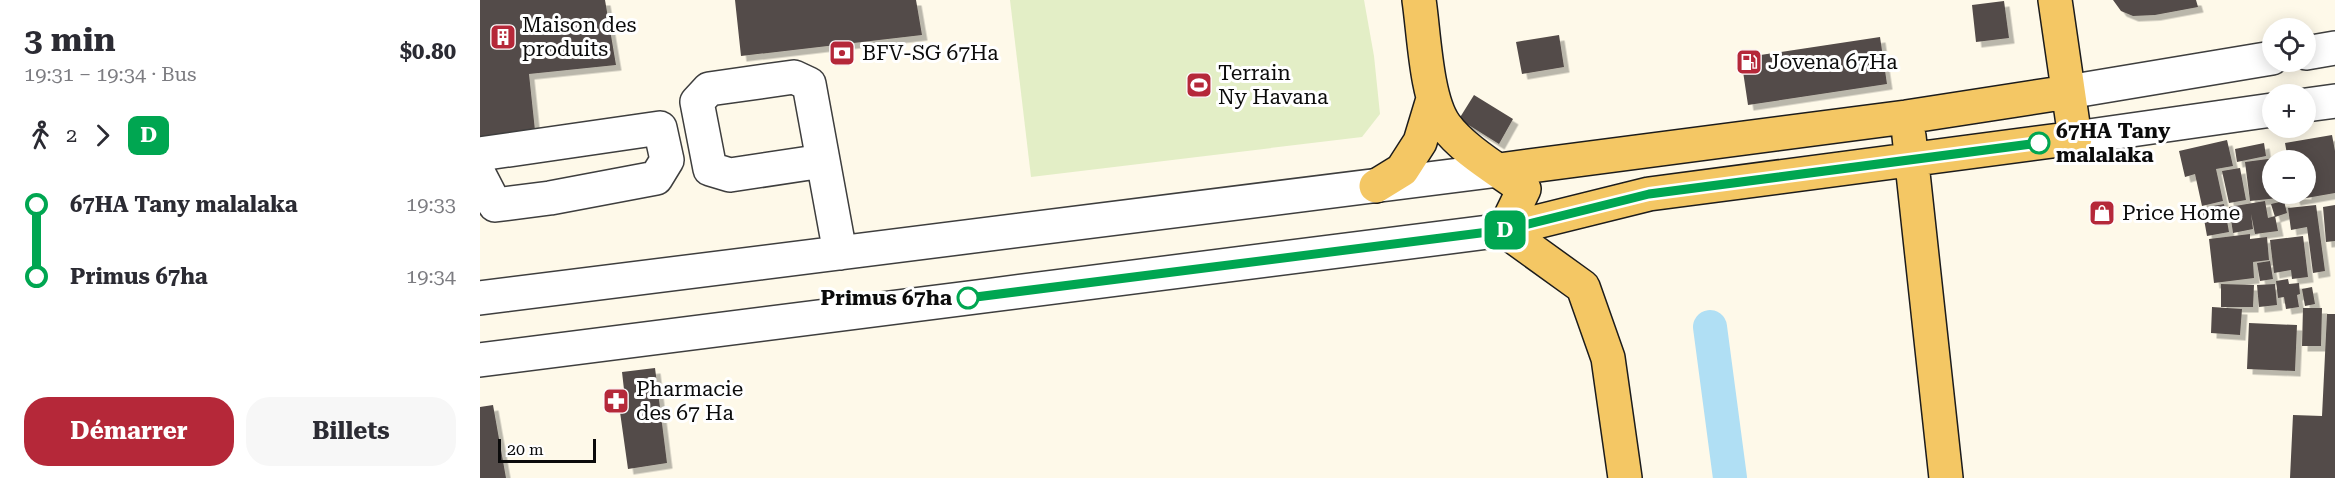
<!DOCTYPE html>
<html lang="fr">
<head>
<meta charset="utf-8">
<style>
  body { margin:0; font-family:"Roboto Serif",serif; background:#f7f7f7; color:#2b2b33; height:100vh; display:flex; flex-direction:column; font-size:22px; white-space:nowrap }
  * { box-sizing:border-box; margin:0 }
  p { font-size:20px; color:#7c7c81 }
  .icon { flex:none; width:33px; height:33px; fill:none; stroke:currentColor; stroke-width:2; stroke-linecap:round; stroke-linejoin:round }
  .map { position:relative; flex:1; overflow:hidden }
  .side { display:flex; flex-direction:column; background:#fff; width:480px }
  .side>* { flex:none }
  .badge { padding:0 12px; border-radius:9px; font-size:21px; line-height:39px }
  .tools { position:absolute; left:1782px; top:18px; display:grid; gap:12px }
  .tools a { display:grid; place-items:center; width:54px; height:54px; border-radius:50%; background:#fff; box-shadow:0 3px 15px #0003; font-size:30px }
  .scale { position:absolute; left:18px; bottom:15px; width:98px; box-sizing:border-box; padding-left:6px; border:3px solid #0b0b0b; border-top:0; font-size:16px; line-height:21px; white-space:nowrap; color:#0b0b0b; -webkit-text-stroke:4px #fff; paint-order:stroke }
  .map>.badge { position:absolute; translate:-50% -50%; box-shadow:0 0 0 3px #fff }
  .legs { display:flex; align-items:center; gap:9px; height:66px; padding:0 24px; font-size:20px }
  .legs p { margin-inline-start:auto }
  .head { display:flex; align-items:center; justify-content:space-between; height:102px; padding:0 24px }
  h1 { font-size:33px; font-weight:700; line-height:45px }
  .primary-button { display:flex; gap:12px; margin-top:auto; padding:12px 24px }
  .primary-button a { flex:1; height:69px; border-radius:24px; background:#b52839; color:#fff; font-size:24px; font-weight:700; line-height:69px; text-align:center }
  .primary-button a+a { background:#f7f7f7; color:#2b2b33 }
  ul { padding:0 24px; list-style:none }
  li { display:flex; align-items:center; gap:21px; height:72px; font-size:22px }
  li i { display:grid; place-items:center; width:9px; height:100%; margin:0 8px; background:currentColor }
  li i::after { content:''; width:15px; height:15px; margin:-8px; border:4px solid; border-radius:50%; background:#fff }
  li p { margin-inline-start:auto }
  li:first-child i { background:linear-gradient(#0000 50%,currentColor 0) }
  li:last-child i { background:linear-gradient(currentColor 50%,#0000 0) }
  main { display:flex; flex:1; min-height:0 }
  .map>svg:first-child { display:block }
  .pitch { fill:#e3eec6 }
  .lines { fill:none; stroke-linecap:round; stroke-linejoin:round }
  .canal { stroke:#b0dff4; stroke-width:34 }
  .building { fill:#534b48; filter:url(#shadow) }
  .minor-casing { stroke:#3e3e3e; stroke-width:36 }
  .major-casing { stroke:#1c1c1c; stroke-width:36 }
  .minor { stroke:#fff; stroke-width:33 }
  .major { stroke:#f4c764; stroke-width:33 }
  .line-1-casing { stroke:#fff; stroke-width:14 }
  .line-1 { stroke:#00a651; stroke-width:9 }
  .stop-1-dot { fill:#fff; stroke:#00a651; stroke-width:3 }
  .labels { text-anchor:middle; dominant-baseline:central; stroke-width:6; stroke-linejoin:round; paint-order:stroke }
  .poi-label { font-size:21px; fill:#0b0b0b; stroke:#fff; text-anchor:start }
  .stop-label { font-size:21px; font-weight:bold; fill:#0b0b0b; stroke:#fff; text-anchor:start }
</style>
</head>
<body>
<main>
<section class="side">
<div class="head"><div><h1>3 min</h1><p>19:31 – 19:34 · Bus</p></div><b>$0.80</b></div>
<div class="legs"><svg class="icon" aria-label="walk" viewBox="0 0 24 24"><circle cx="13" cy="4" r="2"/><path d="M13 8l-2 6 4 7M11 14l-3 7M7 12l3-4h3l4 4"/></svg>2<svg class="icon" aria-label="forward" viewBox="0 0 24 24"><path d="M9 5l7 7-7 7"/></svg><b class="badge" style="background:#00a651;color:#fff">D</b></div>
<ul>
<li><i style="color:#00a651"></i><b>67HA Tany malalaka</b><p>19:33</p></li>
<li><i style="color:#00a651"></i><b>Primus 67ha</b><p>19:34</p></li>
</ul>
<div class="primary-button"><a>Démarrer</a><a>Billets</a></div>
</section>
<div class="map">
<svg width="1855" height="478" viewBox="0 0 1855 478">
  <defs>
    <filter id="shadow"><feDropShadow dx="5.5" dy="5.5" stdDeviation="0" flood-color="#0004"/></filter>
  </defs>
  <rect width="100%" height="100%" fill="#fef9e9"/>
  <path class="pitch" d="M 530,0 L 884,0 L 894,56 L 900,114 L 882,137 L 551,177 Z"/>
  <g class="lines">
    <path class="canal" d="M 1230,327 L 1250,478"/>
  </g>
  <path class="building" d="M 0,0 L 125,0 L 136,65 L 49,74 L 56,140 L 0,145 Z
    M 255,0 L 436,0 L 442,35 L 261,56 Z
    M 1633,0 L 1716,0 L 1718,7 L 1675,15 L 1653,16 L 1641,11 Z
    M 1524,1 L 1529,38 L 1496,42 L 1492,5 Z
    M 1079,35 L 1084,67 L 1042,74 L 1036,42 Z
    M 1400,37 L 1407,84 L 1268,105 L 1261,58 Z
    M 994,95 L 1033,119 L 1019,144 L 979,119 Z
    M 1852,135 L 1855,151 L 1855,193 L 1815,200 L 1813,194 L 1826,194 L 1826,160 L 1808,160 L 1805,143 Z
    M 1747,140 L 1753,166 L 1736,169 L 1743,201 L 1722,206 L 1715,174 L 1705,177 L 1699,151 Z
    M 1784,143 L 1786,156 L 1757,162 L 1755,149 Z
    M 1803,157 L 1803,160 L 1792,160 L 1792,194 L 1807,194 L 1808,197 L 1770,201 L 1765,162 Z
    M 1760,168 L 1766,200 L 1749,203 L 1742,171 Z
    M 1785,201 L 1788,218 L 1795,216 L 1798,231 L 1775,234 L 1771,214 L 1773,229 L 1753,233 L 1749,207 Z
    M 1804,201 L 1807,213 L 1795,217 L 1791,204 Z
    M 1744,204 L 1749,232 L 1727,236 L 1722,208 Z
    M 1836,205 L 1845,271 L 1833,273 L 1827,227 L 1811,230 L 1808,208 Z
    M 1855,205 L 1855,241 L 1846,242 L 1843,207 Z
    M 1770,234 L 1770,239 L 1787,237 L 1789,260 L 1773,262 L 1774,278 L 1734,283 L 1729,239 Z
    M 1823,236 L 1828,277 L 1812,279 L 1811,270 L 1794,273 L 1790,240 Z
    M 1790,261 L 1793,279 L 1780,281 L 1777,263 Z
    M 1808,279 L 1809,284 L 1819,283 L 1820,294 L 1817,295 L 1819,307 L 1806,309 L 1804,297 L 1798,298 L 1796,281 Z
    M 1741,284 L 1774,285 L 1773,307 L 1741,307 Z
    M 1795,284 L 1797,305 L 1779,307 L 1777,285 Z
    M 1832,287 L 1835,304 L 1825,306 L 1822,289 Z
    M 1732,307 L 1762,309 L 1760,335 L 1731,333 Z
    M 1823,308 L 1842,308 L 1841,346 L 1822,346 Z
    M 1847,314 L 1855,314 L 1855,478 L 1810,478 L 1813,415 L 1842,416 Z
    M 1769,323 L 1817,325 L 1815,371 L 1767,369 Z
    M 175,368 L 187,463 L 148,469 L 140,412 L 146,407 L 142,372 Z
    M 13,405 L 26,478 L 0,478 L 0,407 Z"/>
  <g class="lines">
    <g class="minor-casing">
      <path id="minor" d="M 1826,53 L 1855,48
        M 1588,92 L 1792,58
        M 1826,105 L 1855,101
        M 1595,138 L 1792,110
        M 0,154 L 180,128 L 187,160 L 176,178 L 70,198 L 15,205 L 0,176
        M 343,161 L 250,175 L 230,169 L 217,102 L 229,89 L 314,77 L 329,84 L 360,253
        M 0,298 L 1019,170
        M 0,360 C 341,315 683,275 1024,230"/>
    </g>
    <g class="major-casing">
      <path id="major" d="M 939,0 C 944,33 946,99 965,125 C 983,150 1020,171 1044,189 L 1024,230
        M 1429,136 L 1466,478
        M 1019,170 L 1426,117 L 1588,92
        M 896,186 L 922,170 L 940,142 L 953,99
        M 1024,230 L 1169,194 L 1595,138 L 1575,0
        M 1024,230 L 1103,287 L 1128,358 L 1145,478"/>
    </g>
    <use href="#minor" class="minor"/>
    <use href="#major" class="major"/>
  </g>
  <g class="lines">
    <g class="line-1-casing">
      <path id="line-1" d="M 488,298 L 1024,230 L 1169,194 L 1559,143"/>
    </g>
    <use href="#line-1" class="line-1"/>
  </g>
  <defs>
    <g id="building-square" transform="scale(1.35)"><rect x="-9" y="-9" width="18" height="18" rx="4" fill="#b52839" stroke="#fff"/><path d="M-4-6H4V6H1V3H-1V6H-4ZM-2.5-4.3h1.7v1.8h-1.7ZM.8-4.3h1.7v1.8H.8ZM-2.5-1h1.7V.8h-1.7ZM.8-1h1.7V.8H.8Z" fill="#fff"/></g>
    <g id="bank-square" transform="scale(1.35)"><rect x="-9" y="-9" width="18" height="18" rx="4" fill="#b52839" stroke="#fff"/><path d="M-6-4H6V4H-6ZM0-2.3a2.3 2.3 0 1 0 0 4.6a2.3 2.3 0 1 0 0-4.6Z" fill="#fff"/></g>
    <g id="fuel-square" transform="scale(1.35)"><rect x="-9" y="-9" width="18" height="18" rx="4" fill="#b52839" stroke="#fff"/><path d="M-5.5-6h7V0h2V4h1.3V-2.5L3-4.5l.8-.8L6-3V5H2.5V1h-1V6h-7ZM-4.2-4.7v3.2H.2V-4.7Z" fill="#fff"/></g>
    <g id="stadium-square" transform="scale(1.35)"><rect x="-9" y="-9" width="18" height="18" rx="4" fill="#b52839" stroke="#fff"/><path d="M0-5a6.5 5 0 1 0 0 10a6.5 5 0 1 0 0-10ZM-3.5-1.8h7v3.6h-7Z" fill="#fff"/></g>
    <g id="shop-square" transform="scale(1.35)"><rect x="-9" y="-9" width="18" height="18" rx="4" fill="#b52839" stroke="#fff"/><path d="M-5-2.5h2.3a2.7 3.5 0 0 1 5.4 0H5L5.5 6h-11ZM-1.5-2.5h3a1.5 2.3 0 0 0-3 0Z" fill="#fff"/></g>
    <g id="pharmacy-square" transform="scale(1.35)"><rect x="-9" y="-9" width="18" height="18" rx="4" fill="#b52839" stroke="#fff"/><path d="M-2-6h4v4h4v4h-4v4h-4v-4h-4v-4h4Z" fill="#fff"/></g>
  </defs>
  <g fill-rule="evenodd">
    <use href="#building-square" x="23" y="37"/>
    <use href="#bank-square" x="362" y="53"/>
    <use href="#fuel-square" x="1269" y="62"/>
    <use href="#stadium-square" x="719" y="85"/>
    <use href="#shop-square" x="1622" y="213"/>
    <use href="#pharmacy-square" x="136" y="401"/>
  </g>
  <g class="stop-1-dot">
    <circle cx="1559" cy="143" r="10"/>
    <circle cx="488" cy="298" r="10"/>
  </g>
  <g class="labels">
    <g class="poi-label">
      <text x="42" y="25">Maison des<tspan x="42" dy="24">produits</tspan></text>
      <text x="382" y="53">BFV-SG 67Ha</text>
      <text x="1288" y="62">Jovena 67Ha</text>
      <text x="738" y="73">Terrain<tspan x="738" dy="24">Ny Havana</tspan></text>
      <text x="1642" y="213">Price Home</text>
      <text x="156" y="389">Pharmacie<tspan x="156" dy="24">des 67 Ha</tspan></text>
    </g>
    <g class="stop-label">
      <text x="1576" y="131">67HA Tany<tspan x="1576" dy="24">malalaka</tspan></text>
      <text x="472" y="298" text-anchor="end">Primus 67ha</text>
    </g>
  </g>
</svg>
<div class="tools">
<a><svg class="icon" aria-label="locate" viewBox="0 0 24 24"><circle cx="12" cy="12" r="6"/><path d="M12 2v4M12 18v4M2 12h4M18 12h4"/></svg></a>
<a>+</a>
<a>−</a>
</div>
<div class="scale">20 m</div>
<b class="badge" style="left:1025px;top:230px;background:#00a651;color:#fff">D</b>
</div>
</main>
</body>
</html>
